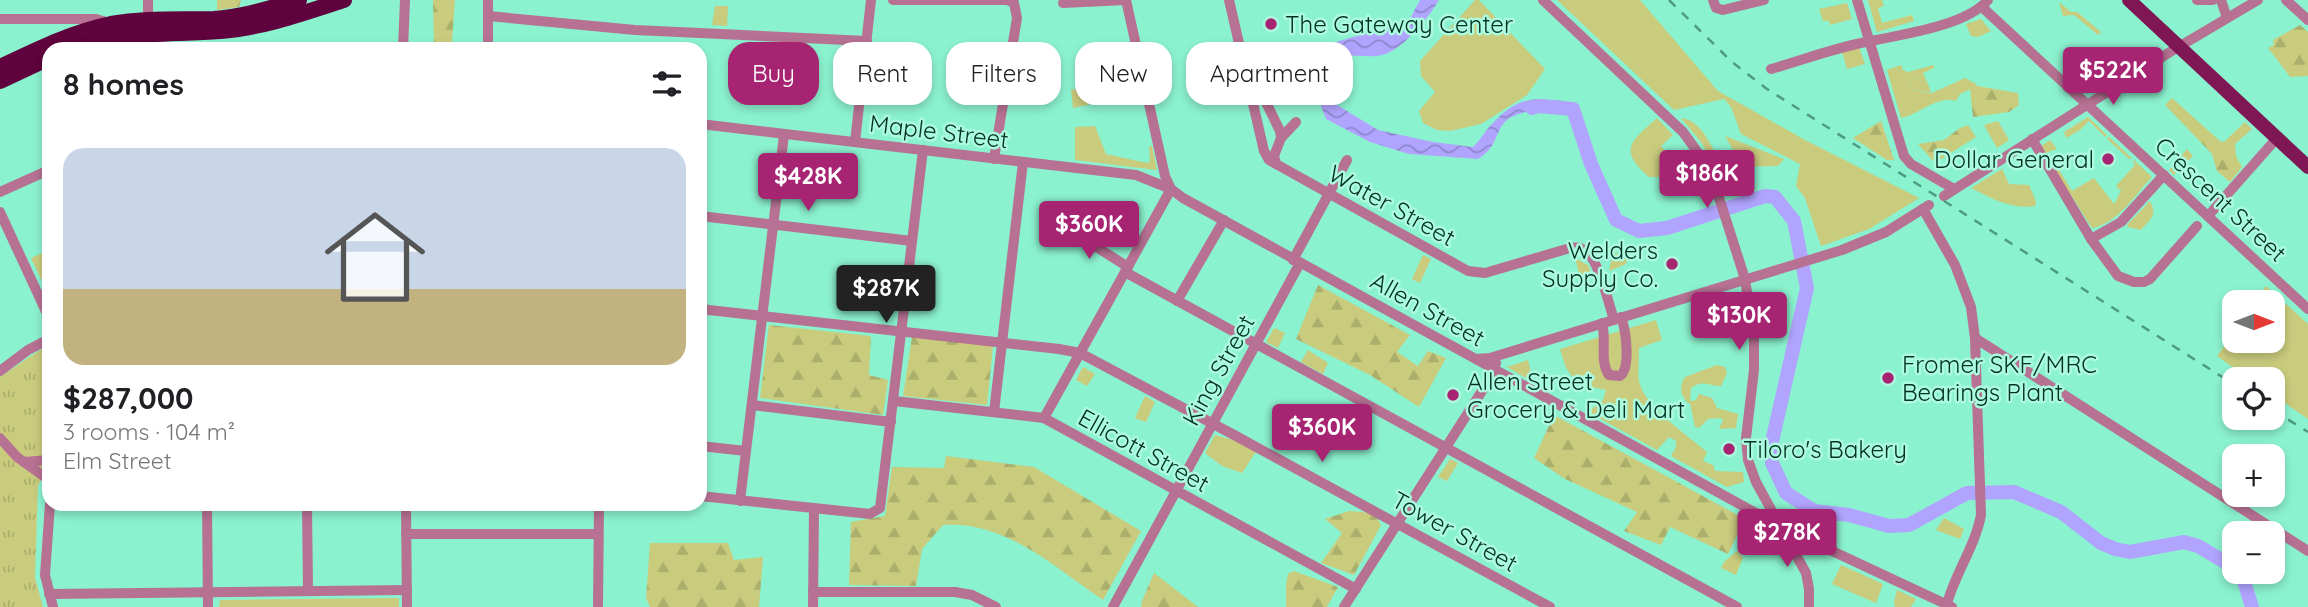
<!DOCTYPE html>
<meta charset="utf-8">
<style>
:root{--surface:#fff;--page:#f2f2f2;--text:#202124;--muted:#757577;--accent:#a72472}
body{margin:0;font-family:Quicksand,sans-serif;background:var(--page);color:var(--text);height:100vh;display:flex;flex-direction:column;font-size:26px;white-space:nowrap}
*{box-sizing:border-box;margin:0}
p{font-size:23px;color:var(--muted)}
.icon{flex:none;width:38px;height:38px;fill:none;stroke:currentColor;stroke-width:2;stroke-linecap:round;stroke-linejoin:round}
.map{position:relative;flex:1;overflow:hidden}
.panel{position:absolute;left:42px;top:42px;width:665px;height:469px;display:flex;flex-direction:column;background:var(--surface);border-radius:21px;box-shadow:0 4px 10px #0003}
.panel>*{flex:none}
.hud{position:absolute;left:728px;top:42px;width:665px;height:63px;display:flex;gap:14px}
.needle{width:46px;rotate:90deg}
.tools{position:absolute;left:2222px;top:290px;display:grid;gap:14px}
.tools a{display:grid;place-items:center;width:63px;height:63px;border-radius:14px;background:var(--surface);box-shadow:0 4px 10px #0003;font-size:35px}
.price{position:absolute;translate:-50% -60px;padding:0 16px;border-radius:7px;background:var(--accent);color:#fff;font-size:23px;line-height:46px;filter:drop-shadow(0 2px 4px #0008)}
.price::after{content:'';position:absolute;left:50%;top:42px;width:21px;height:16px;margin-left:-10px;background:inherit;clip-path:polygon(0 0,100% 0,50% 100%)}
.price.active{background:#222;color:#fff}
ul{padding:0;list-style:none}
li{display:grid;align-content:center;gap:14px;height:371px;padding:0 21px}
li span{display:grid;place-items:center;height:217px;border-radius:21px;color:#555}
li>.icon{margin-inline-start:auto}
span .icon{width:126px;height:126px;fill:#fffc;stroke-width:1}
li b{font-size:30px}
h2{display:flex;justify-content:space-between;align-items:center;height:84px;padding:0 21px;font-size:30px}
.pill{padding:0 24px;border-radius:21px;background:var(--surface);box-shadow:0 4px 10px #0003;font-size:24px;line-height:63px}
.pill.active{background:var(--accent);color:#fff}
.map>svg:first-child{display:block}
.green{fill:#c9cb7d}
.forest{fill:url(#forest-firs)}
.park{fill:url(#park-tufts)}
.water{fill:url(#water-waves)}
.lines{fill:none;stroke-linecap:round;stroke-linejoin:round}
.river{stroke:#b1a4fe;stroke-width:14}
.minor{stroke:#b77193;stroke-width:10}
.major{stroke:#7f1755;stroke-width:14}
.highway{stroke:#5f023d;stroke-width:16}
.rail{stroke:#4d9b82;stroke-width:2.5;stroke-dasharray:9 9;stroke-linecap:butt}
.poi-dot{fill:#a72472;stroke:#acfbde;stroke-width:2.5}
.labels{text-anchor:middle;dominant-baseline:central;stroke-width:5;stroke-linejoin:round;paint-order:stroke}
.poi-label{font-size:24px;fill:#023225;stroke:#acfbde;text-anchor:start}
.street-label{font-size:24px;fill:#023225;stroke:#acfbde}
</style>
<div class="map">
<svg width="2308" height="607" viewBox="0 0 2308 607">
<defs>
<pattern id="forest-firs" width="22" height="20" patternUnits="userSpaceOnUse" patternTransform="scale(1.75)"><rect width="22" height="20" fill="#c9cb7d"/><path d="M5 1l3.5 6h-7zM16 11l3.5 6h-7z" fill="#abaf6c"/></pattern>
<pattern id="park-tufts" width="24" height="20" patternUnits="userSpaceOnUse" patternTransform="scale(1.75)"><rect width="24" height="20" fill="#c9cb7d"/><path d="M3 7l-1-3M5 7V3M7 7l1-3M15 17l-1-3M17 17v-4M19 17l1-3" fill="none" stroke="#abaf6c"/></pattern>
<pattern id="water-waves" width="16" height="10" patternUnits="userSpaceOnUse" patternTransform="scale(1.75)"><rect width="16" height="10" fill="#b1a4fe"/><path d="M0 5q4-4 8 0t8 0" fill="none" stroke="#8e86cd"/></pattern>
</defs>
<rect width="100%" height="100%" fill="#8bf2cf"/>
<g class="green">
<path d="M1475,0H1479L1545,69L1527,95L1481,124L1450,131L1437,130L1423,123L1419,111L1435,92L1421,76L1420,61Z"/>
<path d="M1557,0H1640L1718,91L1805,140L1919,198L1869,229L1821,246L1805,198L1796,186L1800,164L1741,134L1731,107L1724,99L1674,110Z"/>
<path d="M1868,0H1882L1884,6L1878,8L1882,23L1912,15L1914,21L1877,32Z"/>
<path d="M2059,2L2071,12H2077L2101,32L2098,35L2074,15L2063,16Z"/>
<path d="M1847,3L1852,19L1830,25L1829,21H1823L1819,9Z"/>
<path d="M715,6H728L727,26L712,25Z"/>
<path d="M1981,19L1991,31L1978,37L1971,36L1966,24Z"/>
<path d="M1859,47L1865,64L1847,69L1842,52Z"/>
<path d="M1901,65L1903,70L1908,72L1934,65V68L1923,73L1928,84L1915,78L1909,79L1911,90L1932,93L1965,78L1976,84L1977,86L1960,94L1956,101C1938,95 1920,114 1901,118L1887,70Z"/>
<path d="M1133,76L1136,88L1110,93V100L1073,108L1071,90Z"/>
<path d="M2088,117L2107,135L2105,137L2089,121L2080,130L2066,138L2064,132Z"/>
<path d="M1657,118L1673,135L1661,146L1673,160L1684,149L1696,170L1691,172L1692,177H1649C1617,149 1632,141 1657,118Z"/>
<path d="M1681,118C1702,120 1711,147 1721,163L1722,168L1719,173L1701,142Z"/>
<path d="M1998,121L2009,140L1997,148L1984,125Z"/>
<path d="M1095,126L1106,154L1147,163L1150,161L1149,146H1152L1157,170L1075,160V127Z"/>
<path d="M1725,136L1784,159L1778,166L1731,167L1738,158Z"/>
<path d="M2109,137L2151,176V178C2135,195 2117,224 2092,228L2040,147L2050,140L2057,149L2048,152L2072,191L2094,178L2114,204L2121,191L2116,186L2135,165L2132,158L2129,159L2107,139Z"/>
<path d="M2187,149L2193,156L2174,175L2169,170Z"/>
<path d="M2002,169L2009,184L2029,185L2036,201L2035,206C2011,210 1991,198 1971,188Z"/>
<path d="M2150,201C2158,216 2150,219 2141,230L2128,227L2127,225Z"/>
<path d="M49,250V278L42,281L31,258Z"/>
<path d="M1613,253L1625,254L1627,258L1626,264L1609,271Z"/>
<path d="M1423,255L1431,259L1420,283L1412,279Z"/>
<path d="M1575,258L1588,265L1592,277L1581,281Z"/>
<path d="M2266,286L2308,324V419L2273,395V380H2251L2217,356L2235,331V341H2273V303H2254Z"/>
<path d="M1656,320L1662,340L1639,348C1639,357 1638,373 1639,381C1643,405 1688,436 1707,452L1703,461L1713,465L1715,471L1743,472L1744,482L1727,487L1671,456L1676,447V441L1669,437L1657,450L1588,412L1603,400L1606,390L1578,384L1566,368L1560,349Z"/>
<path d="M1274,328L1285,333L1278,348L1266,342Z"/>
<path d="M1308,350L1328,363L1323,374L1301,362Z"/>
<path d="M1528,360L1533,382L1507,367Z"/>
<path d="M1717,365L1725,367L1727,373L1721,386C1709,386 1702,379 1691,388L1690,401L1696,400L1699,394L1712,398L1717,408L1738,414L1736,428L1719,429L1723,420L1721,418L1708,419L1699,428L1695,427L1690,403H1688C1680,395 1679,386 1685,377Z"/>
<path d="M1083,367L1095,374L1087,386L1076,380Z"/>
<path d="M1145,396L1155,402L1146,422L1135,418Z"/>
<path d="M1215,435L1244,443L1257,450L1242,473L1222,466L1205,453Z"/>
<path d="M1450,459L1458,463L1447,481L1438,477Z"/>
<path d="M1944,518L1964,529L1960,539L1936,530Z"/>
<path d="M1737,551L1743,558L1736,575L1721,568L1724,562Z"/>
<path d="M1841,565L1883,584L1876,603L1832,584Z"/>
<path d="M1897,590L1916,599L1911,607H1895L1894,602Z"/>
<path d="M399,598V607H219L220,600Z"/>
</g>
<g class="forest">
<path d="M217,0H241L239,7L217,10Z"/>
<path d="M433,0H455L452,42L453,48L460,49H434Z"/>
<path d="M2300,25L2308,32V76L2290,77L2268,48L2274,45L2273,40Z"/>
<path d="M1915,78L1928,84L1931,92L1911,90L1909,79Z"/>
<path d="M1977,86L2018,93L2019,105L2009,112L1973,117L1970,89Z"/>
<path d="M2172,98L2220,141L2224,142L2245,122L2252,129L2235,144L2236,156L2242,167L2230,182L2217,171L2212,154L2165,105Z"/>
<path d="M1881,121L1894,160H1887L1853,138Z"/>
<path d="M1968,125L1976,137L1935,163L1918,144L1944,140L1960,128Z"/>
<path d="M1318,285L1410,335L1397,352L1418,366L1428,351L1446,358L1419,407L1370,375L1296,339Z"/>
<path d="M769,325L871,336L869,375L888,380L883,415L760,398Z"/>
<path d="M912,337L993,346L987,405L903,396Z"/>
<path d="M1554,415L1745,519L1728,554L1670,527L1661,545L1624,531L1637,512L1565,479L1534,458Z"/>
<path d="M946,456L1034,467L1141,531L1103,600C1054,567 1005,520 943,525L922,549L916,586L849,585L851,522L885,516L892,467L944,468Z"/>
<path d="M1349,511C1363,512 1375,511 1381,525L1354,575L1321,563L1342,533L1325,519Z"/>
<path d="M650,543H728L734,560L763,557L759,607H650L646,598Z"/>
<path d="M1294,571L1338,587L1327,607H1286V585L1288,574Z"/>
<path d="M1154,573L1198,607H1141L1142,601Z"/>
</g>
<path class="park" d="M49,344V462L38,486L35,578L43,607H0V377Z"/>
<path class="water" d="M1420,0H1439C1429,17 1403,50 1382,55C1370,58 1355,55 1342,55L1335,67L1334,103L1378,130L1433,142L1473,147C1482,138 1486,129 1494,122C1517,98 1532,97 1563,101C1552,105 1516,113 1508,119C1494,130 1499,147 1478,159L1409,154L1370,142L1326,119L1321,106L1319,58L1325,49L1339,41L1404,23L1411,17Z"/>
<g class="lines">
<g class="river">
<path d="M1532,108L1538,106L1573,109L1591,164L1616,220L1639,231L1667,228L1765,196L1775,197L1794,221L1807,288L1771,446L1772,463L1786,493L1814,511L1849,515L1889,526L1909,525L1967,493L2014,492L2061,512L2101,543L2115,549L2130,552L2184,542L2198,546L2235,568"/>
<path d="M2241,572L2252,607"/>
</g>
<g class="minor">
<path d="M148,0V49"/>
<path d="M893,0H1007L1014,3L1017,18L994,159"/>
<path d="M1126,0L1165,176L1171,189L1183,198L1783,528L1952,607"/>
<path d="M1229,0L1264,151L1269,160L1468,271L1485,273L1570,248C1576,247 1581,247 1586,251C1600,263 1608,302 1614,320"/>
<path d="M1543,0L1683,132L1704,161L1714,182L1745,279L1754,338V370L1746,438L1748,460L1756,482L1806,573L1809,589V607"/>
<path d="M1713,0L1716,8L1723,10L1764,0"/>
<path d="M1857,0L1904,156L1911,164L1954,189"/>
<path d="M2197,0H2213"/>
<path d="M2221,0L2227,18"/>
<path d="M2286,0L2308,20"/>
<path d="M1063,3L1126,0"/>
<path d="M1982,7L2308,309"/>
<path d="M488,16L635,30L867,41"/>
<path d="M0,19H96L109,23"/>
<path d="M403,49L405,0"/>
<path d="M488,49V0"/>
<path d="M1771,69C1803,60 1834,48 1866,42C1900,35 1966,26 1988,0"/>
<path d="M1249,89L1261,92L1280,131L1281,138L1274,156L1276,164"/>
<path d="M700,124L1136,175L1171,189L1044,418"/>
<path d="M1281,138L1296,122"/>
<path d="M2032,139L2091,239L2118,276L2134,282H2144L2150,279L2197,226"/>
<path d="M855,142L871,0"/>
<path d="M0,192L49,170"/>
<path d="M1944,196L2170,52L2258,0"/>
<path d="M1923,209L1955,265L1971,307L1975,338L1981,515C1975,547 1954,575 1946,607"/>
<path d="M0,212L49,318"/>
<path d="M700,216L912,241"/>
<path d="M2208,216L2277,138"/>
<path d="M1068,229L1128,267"/>
<path d="M2091,239L2121,222L2164,175"/>
<path d="M1293,260L1347,160"/>
<path d="M1125,272L1737,607"/>
<path d="M1177,301L1224,220"/>
<path d="M700,309L1059,349L1080,353L1236,436L1550,607"/>
<path d="M1602,323C1607,340 1599,361 1609,375L1620,376C1631,368 1626,330 1621,317"/>
<path d="M1975,338L2308,551"/>
<path d="M1476,359L1490,358L1842,250L1886,232L1929,205"/>
<path d="M0,371L28,350L49,339"/>
<path d="M894,401L1044,418L1356,589"/>
<path d="M752,405L891,422"/>
<path d="M994,412L1023,162"/>
<path d="M0,438L17,457L49,480"/>
<path d="M700,446L746,451"/>
<path d="M24,462L49,460"/>
<path d="M700,496L870,514L880,508L923,150"/>
<path d="M740,501L784,135"/>
<path d="M50,504L45,575L53,607"/>
<path d="M207,504L208,607"/>
<path d="M307,504L308,591"/>
<path d="M406,504L407,607"/>
<path d="M406,534H598"/>
<path d="M813,592H955L972,595L996,607"/>
<path d="M49,594L407,590"/>
<path d="M598,607L599,504"/>
<path d="M813,607L814,508"/>
<path d="M1113,607L1300,263"/>
<path d="M1344,607L1489,380L1496,363"/>
</g>
<path class="major" d="M2129,0L2308,167"/>
<g class="highway">
<path d="M72,49C120,31 169,35 220,31C262,28 304,13 344,0"/>
<path d="M0,67C36,50 72,32 111,24C145,18 180,20 214,19C243,17 271,8 299,0"/>
<path d="M0,81L49,58"/>
</g>
<g class="rail">
<path d="M1669,0L1732,62L1767,89L2235,385"/>
<path d="M2273,410L2308,432"/>
</g>
</g>
<g class="poi-dot">
<circle cx="1271" cy="24" r="7"/>
<circle cx="2108" cy="159" r="7"/>
<circle cx="1672" cy="264" r="7"/>
<circle cx="1888" cy="378" r="7"/>
<circle cx="1453" cy="395" r="7"/>
<circle cx="1729" cy="449" r="7"/>
</g>
<g class="labels">
<g class="poi-label">
<text x="1285" y="24">The Gateway Center</text>
<text x="2094" y="159" text-anchor="end">Dollar General</text>
<text x="1658" y="250" text-anchor="end">Welders<tspan x="1658" dy="28">Supply Co.</tspan></text>
<text x="1902" y="364">Fromer SKF/MRC<tspan x="1902" dy="28">Bearings Plant</tspan></text>
<text x="1467" y="381">Allen Street<tspan x="1467" dy="28">Grocery &amp; Deli Mart</tspan></text>
<text x="1743" y="449">Tiloro's Bakery</text>
</g>
<g class="street-label">
<text transform="translate(939 131) rotate(7)">Maple Street</text>
<text transform="translate(2221 199) rotate(43)">Crescent Street</text>
<text transform="translate(1392 205) rotate(29)">Water Street</text>
<text transform="translate(1428 309) rotate(29)">Allen Street</text>
<text transform="translate(1218 370) rotate(-61)">King Street</text>
<text transform="translate(1144 450) rotate(29)">Ellicott Street</text>
<text transform="translate(1455 531) rotate(29)">Tower Street</text>
</g>
</g>
</svg>
<div class="tools">
<a><svg class="needle" viewBox="-14 -14 28 28"><path d="M0-13l5 13h-10z" fill="#e53935"/><path d="M0 13l5-13h-10z" fill="#757577"/></svg></a>
<a><svg class="icon" aria-label="locate" viewBox="0 0 24 24"><circle cx="12" cy="12" r="6"/><path d="M12 2v4M12 18v4M2 12h4M18 12h4"/></svg></a>
<a>+</a>
<a>−</a>
</div>
<b class="price" style="left:2113px;top:107px">$522K</b>
<b class="price" style="left:1707px;top:210px">$186K</b>
<b class="price" style="left:808px;top:213px">$428K</b>
<b class="price" style="left:1089px;top:261px">$360K</b>
<b class="price active" style="left:886px;top:325px">$287K</b>
<b class="price" style="left:1739px;top:352px">$130K</b>
<b class="price" style="left:1322px;top:464px">$360K</b>
<b class="price" style="left:1787px;top:569px">$278K</b>
<div class="hud">
<a class="pill active">Buy</a>
<a class="pill">Rent</a>
<a class="pill">Filters</a>
<a class="pill">New</a>
<a class="pill">Apartment</a>
</div>
<section class="panel">
<h2>8 homes<svg class="icon" aria-label="filters" viewBox="0 0 24 24"><path d="M4 7h16M4 17h16"/><circle cx="9" cy="7" r="2"/><circle cx="15" cy="17" r="2"/></svg></h2>
<ul>
<li><span style="background:linear-gradient(#c9d6e8 65%,#c2b280 0)"><svg class="icon" aria-label="home" viewBox="0 0 24 24"><path d="M3 11l9-7 9 7M6 9v11h12V9"/></svg></span><div><b>$287,000</b><p>3 rooms · 104 m²</p><p>Elm Street</p></div></li>
</ul>
</section>
</div>
